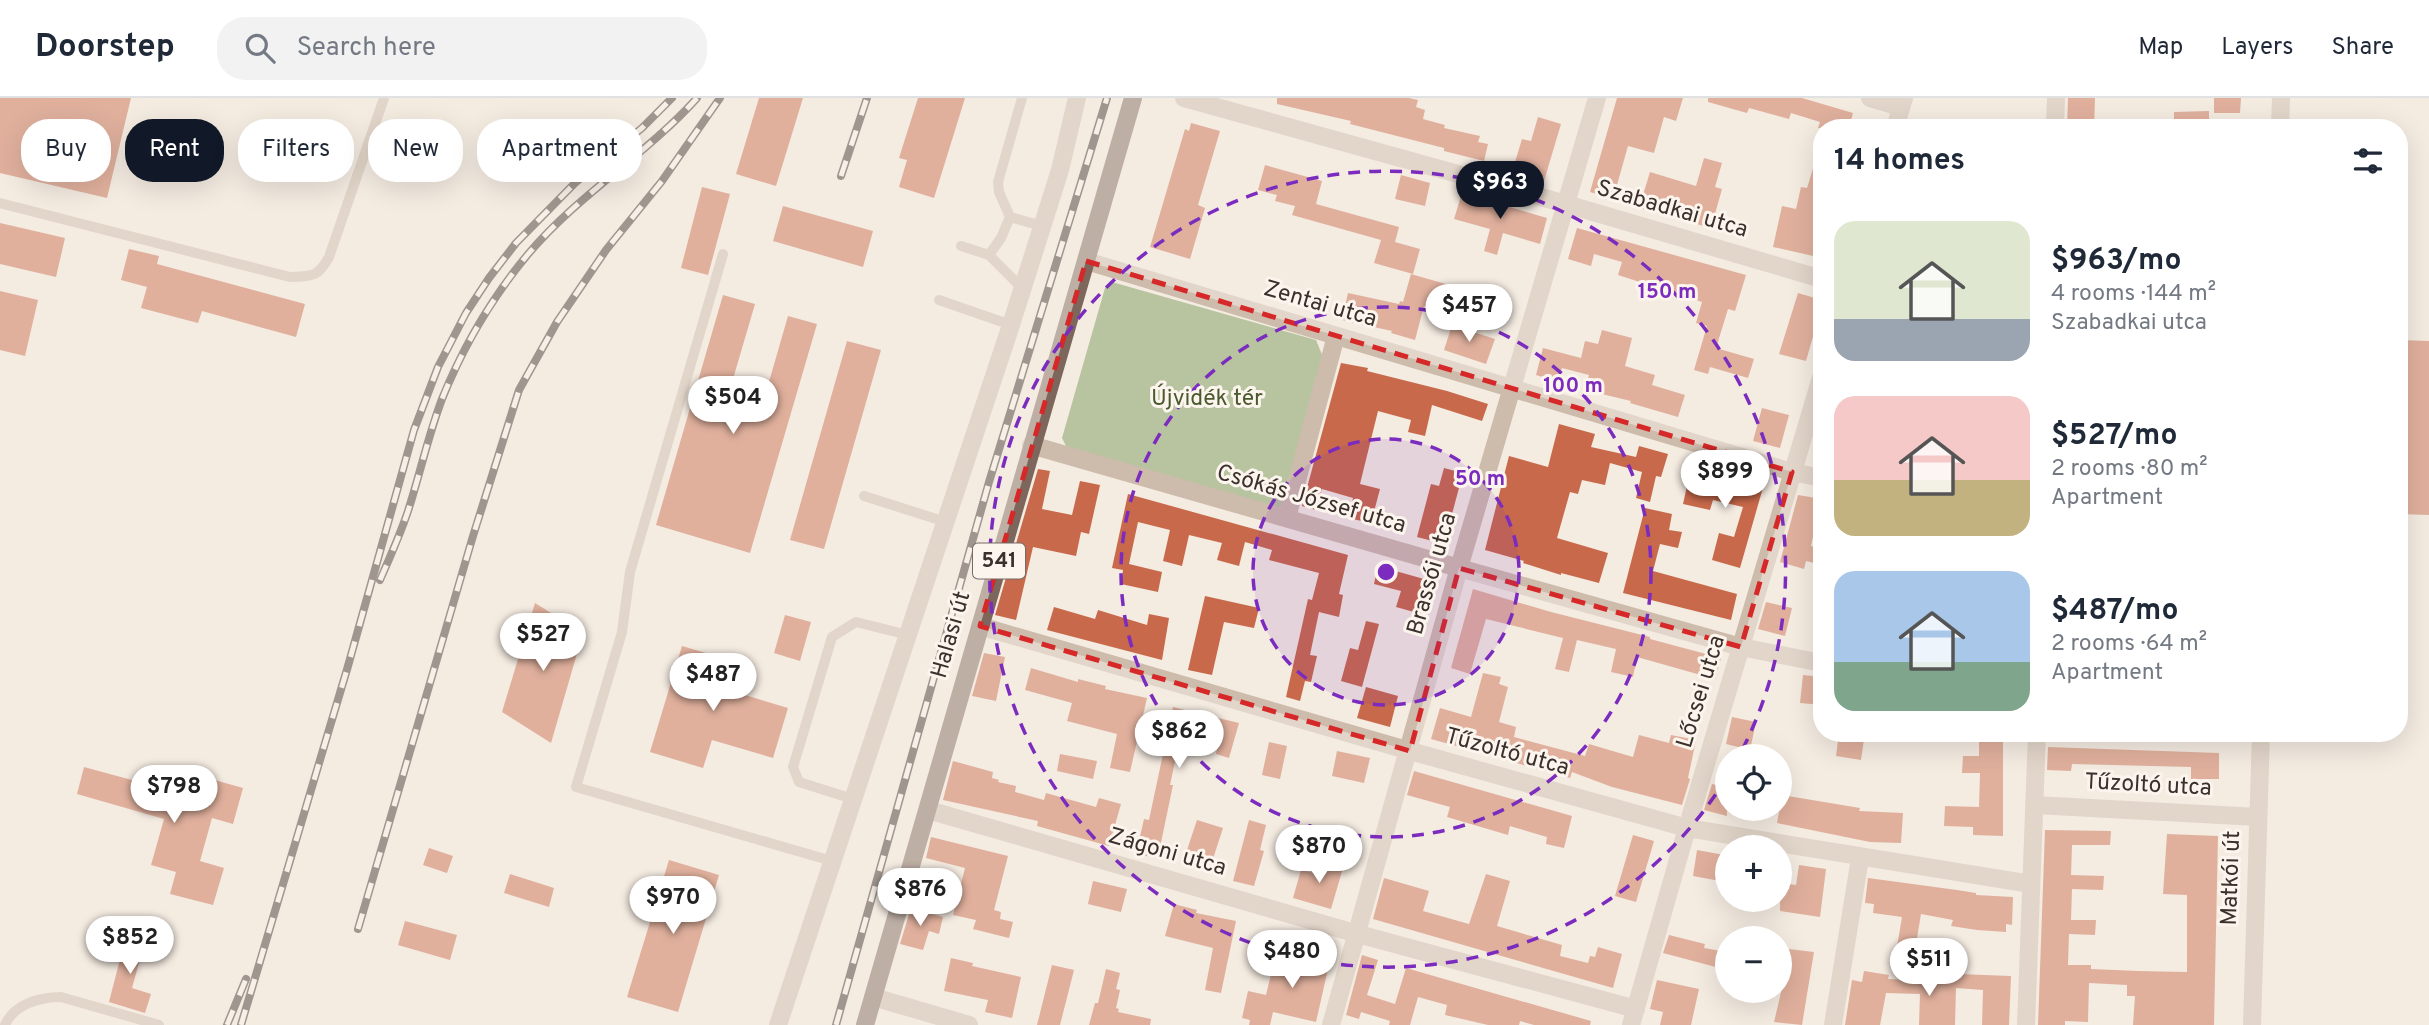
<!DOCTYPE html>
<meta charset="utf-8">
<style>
:root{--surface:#fff;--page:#f2f2f3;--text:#1f2937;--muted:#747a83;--line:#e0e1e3;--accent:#111827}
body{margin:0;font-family:Overpass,sans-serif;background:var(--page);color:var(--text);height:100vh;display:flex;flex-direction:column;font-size:26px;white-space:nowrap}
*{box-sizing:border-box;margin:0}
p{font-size:23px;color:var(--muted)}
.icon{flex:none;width:38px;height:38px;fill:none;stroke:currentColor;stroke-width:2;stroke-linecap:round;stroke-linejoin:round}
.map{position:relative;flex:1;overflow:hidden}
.side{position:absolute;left:1813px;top:21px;width:595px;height:623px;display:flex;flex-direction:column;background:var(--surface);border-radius:28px;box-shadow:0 7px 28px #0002}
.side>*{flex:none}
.hud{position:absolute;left:21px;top:21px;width:665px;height:63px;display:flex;gap:14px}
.fabs{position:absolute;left:1715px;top:646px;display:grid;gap:14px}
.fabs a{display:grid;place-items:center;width:77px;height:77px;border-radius:50%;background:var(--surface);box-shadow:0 7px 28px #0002;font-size:35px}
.price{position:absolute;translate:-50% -60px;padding:0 16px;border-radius:24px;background:#fff;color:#222;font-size:23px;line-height:46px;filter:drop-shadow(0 2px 4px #0008)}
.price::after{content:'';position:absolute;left:50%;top:42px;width:21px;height:16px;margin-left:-10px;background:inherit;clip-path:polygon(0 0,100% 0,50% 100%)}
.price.active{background:var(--accent);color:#fff}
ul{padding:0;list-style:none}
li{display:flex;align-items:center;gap:21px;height:175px;padding:0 21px}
li span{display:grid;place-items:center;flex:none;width:196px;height:140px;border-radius:21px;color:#555}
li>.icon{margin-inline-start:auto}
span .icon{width:84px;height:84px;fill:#fffc;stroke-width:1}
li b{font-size:30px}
h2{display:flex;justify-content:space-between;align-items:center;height:84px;padding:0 21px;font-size:30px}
.pill{padding:0 24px;border-radius:28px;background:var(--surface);box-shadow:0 7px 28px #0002;font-size:24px;line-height:63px}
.pill.active{background:var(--accent);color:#fff}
header{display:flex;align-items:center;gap:42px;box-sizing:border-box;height:98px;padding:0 35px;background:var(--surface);border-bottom:2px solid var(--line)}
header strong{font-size:33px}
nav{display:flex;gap:38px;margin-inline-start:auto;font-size:24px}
.search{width:490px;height:63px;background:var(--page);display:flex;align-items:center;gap:18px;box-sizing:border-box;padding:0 24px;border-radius:28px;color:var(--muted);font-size:26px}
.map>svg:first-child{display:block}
.green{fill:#b8c4a0}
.building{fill:#c8694b}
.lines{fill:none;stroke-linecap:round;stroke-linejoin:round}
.service{stroke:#cdbbac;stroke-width:10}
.minor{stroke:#cdbbac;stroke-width:18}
.tertiary{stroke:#cdbbac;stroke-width:18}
.primary{stroke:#7d675c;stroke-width:18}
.rail-casing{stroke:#3b302b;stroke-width:8}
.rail{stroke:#fbf5ee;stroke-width:5;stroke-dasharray:16;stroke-linecap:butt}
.marked{fill:none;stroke:#d62828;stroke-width:5;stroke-dasharray:14 9;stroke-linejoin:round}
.ring{fill:none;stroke:#7b2cbf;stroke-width:3.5;stroke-dasharray:12 9}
.labels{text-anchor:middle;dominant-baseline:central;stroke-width:6;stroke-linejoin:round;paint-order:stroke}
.shield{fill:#fbf5ee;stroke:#756b66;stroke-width:2}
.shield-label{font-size:21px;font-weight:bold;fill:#3b302b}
.street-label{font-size:23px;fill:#3b302b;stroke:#fbf5ee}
.park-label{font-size:23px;fill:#4a5a2e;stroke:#fbf5ee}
.centre{fill:#7b2cbf;stroke:#fbf5ee;stroke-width:3.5}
.ring-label{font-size:21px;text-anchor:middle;font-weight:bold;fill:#7b2cbf;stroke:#fbf5ee;stroke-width:6;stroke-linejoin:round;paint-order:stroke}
</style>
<header>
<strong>Doorstep</strong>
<div class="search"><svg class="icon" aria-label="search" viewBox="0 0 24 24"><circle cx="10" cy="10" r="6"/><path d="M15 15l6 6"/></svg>Search here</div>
<nav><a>Map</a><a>Layers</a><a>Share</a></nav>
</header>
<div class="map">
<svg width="2429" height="927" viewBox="0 0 2429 927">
<rect width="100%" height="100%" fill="#f4ebe1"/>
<path class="green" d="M1112,184L1316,242L1323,259L1285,405L1277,412L1067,350L1062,340L1105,190Z"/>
<g class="building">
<path d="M0,0H131L107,100L0,75Z"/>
<path d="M759,0H803L776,88L736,76Z"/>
<path d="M918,0H965L934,100L899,89L907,62L899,60Z"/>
<path d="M1277,0H1409L1418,2L1416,9L1425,12L1423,21L1445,27L1444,30L1480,38L1478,44L1488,46L1484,63L1444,53V50L1350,26L1351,23L1277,6Z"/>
<path d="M1617,0H1683L1676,23L1664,19L1654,55L1628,48L1613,101L1590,94Z"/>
<path d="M1708,0H1802L1853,15L1849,30H1818L1820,24L1791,15L1789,21L1749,10L1747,15L1708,4Z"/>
<path d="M2068,0H2095L2094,30H2067Z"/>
<path d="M2214,0H2241L2240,15H2214Z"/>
<path d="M2209,13V30H2174V14Z"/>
<path d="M1538,19L1561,26L1544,83L1512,74L1522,41L1531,43Z"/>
<path d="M1191,25L1220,33L1198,107L1205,110L1190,161L1150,149L1185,31L1189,33Z"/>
<path d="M1818,54H1822V160L1773,149L1782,108L1796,111L1801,89L1807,90Z"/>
<path d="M1704,60L1722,65L1715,89L1722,91L1711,130L1639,110L1650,74L1696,88Z"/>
<path d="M1265,67L1322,83L1316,106L1399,129L1395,144L1420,151L1413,176L1374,165L1381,142L1292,117L1295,108L1275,103L1277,97L1258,92Z"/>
<path d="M1401,77L1430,85L1425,108L1395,101Z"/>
<path d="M702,89L730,96L708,177L681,170Z"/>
<path d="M1462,95L1547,120L1540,146L1503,135L1497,157L1484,153L1490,131L1454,121Z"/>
<path d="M783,108L873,133L863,169L773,143Z"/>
<path d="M0,125L65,140L56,179L0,166Z"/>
<path d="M1577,130L1746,177L1735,213L1728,211L1716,250L1754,261L1748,280L1710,269L1708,276L1694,272L1707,228L1696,225L1702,204L1618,177L1622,164L1594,156L1591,168L1568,161Z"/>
<path d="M129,151L159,158L157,166L305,206L296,239L202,213L198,225L141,210L147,189L121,182Z"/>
<path d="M1411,176L1470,193L1461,220L1424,208L1415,242L1391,235L1392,233L1342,222L1348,195L1399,206L1400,203L1403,204Z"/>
<path d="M0,193L38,202L25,258L0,252Z"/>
<path d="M1798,195L1822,202V217L1816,236L1814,235L1806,263L1779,256Z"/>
<path d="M723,197L755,206L728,298L762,308L788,218L817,226L750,455L656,427Z"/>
<path d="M1452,227L1495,241L1486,266L1444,252Z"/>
<path d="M1602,232L1632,240L1625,268L1655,277L1652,287L1685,297L1678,319L1630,305L1631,303L1585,292L1589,277L1562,270L1558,284L1536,277L1543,250L1581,260L1585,243L1598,246Z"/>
<path d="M2399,242L2429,243V417L2399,416Z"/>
<path d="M847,243L881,252L824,451L790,442Z"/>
<path d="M1341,265L1368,270L1367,273L1447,293L1488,306L1482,323L1432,307L1425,338L1408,334L1411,322L1378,313L1360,386L1380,391L1371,425L1348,420L1353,400L1322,391L1316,412L1302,408Z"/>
<path d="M1762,310L1789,317L1780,350L1753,343Z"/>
<path d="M1559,326L1595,336L1591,349L1636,359L1639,348L1668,356L1661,379L1656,378L1650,404L1636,400L1642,374L1610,365L1605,387L1582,382L1578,396L1570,394L1557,440L1608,455L1599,485L1561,475V477L1523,465L1524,463L1485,452L1509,358L1548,369Z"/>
<path d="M1692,366L1720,372L1716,387L1742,394L1746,381L1764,386L1740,470L1712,462L1719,435L1734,439L1743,409L1713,402L1710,412L1683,406Z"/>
<path d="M1444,370L1463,375L1444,446L1417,439L1431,386L1439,388Z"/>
<path d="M1038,371L1050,373L1042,411L1072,417L1080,383L1100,387L1089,436L1081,434L1076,458L1033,449L1016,522L995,517Z"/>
<path d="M1128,396L1348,457L1339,496L1343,497L1339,519L1319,514L1310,557L1317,558L1311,584L1305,583L1300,603L1286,599L1308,501L1312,502L1319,475L1269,462L1272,452L1245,444L1239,468L1217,462L1222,445L1189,437L1182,468L1163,463L1170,432L1138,424L1129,466L1162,474L1158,494L1121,486L1123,472L1112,470Z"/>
<path d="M1798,397L1822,401V421L1817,420L1811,448L1822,451V467L1806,463L1804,471L1780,464Z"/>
<path d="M1645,410L1672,416L1669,432L1682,434L1678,450L1660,446L1653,473L1737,496L1731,522L1623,495Z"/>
<path d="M1378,468L1431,483L1421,516L1396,509L1401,493L1374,486Z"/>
<path d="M1473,491L1551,514L1650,539V541L1721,560L1715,581L1637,559L1633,579L1611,574L1616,551L1577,542L1569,574L1555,571L1563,540L1486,521L1470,576L1451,570Z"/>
<path d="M1205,498L1259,510L1254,530L1224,524L1212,577L1188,572Z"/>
<path d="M1766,504L1792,510L1785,538L1758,531Z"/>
<path d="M535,505L583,535L551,645L502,614Z"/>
<path d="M1054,509L1095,521L1098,512L1147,527L1149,516L1169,520L1162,562L1047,532Z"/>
<path d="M785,517L811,524L800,563L774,555Z"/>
<path d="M1366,523L1379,526L1362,589L1341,583L1350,550L1358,552Z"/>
<path d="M682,548L733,563L725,591L788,610L773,660L712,642L703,670L650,654Z"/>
<path d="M984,555L1005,559L996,603L972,598Z"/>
<path d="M1031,570L1078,584V581L1106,588L1105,591L1147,600L1130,674L1110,670L1117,636L1067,623L1072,605L1025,592Z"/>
<path d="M1483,575L1501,579L1499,586L1508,589L1499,624L1516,629L1514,639L1585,658L1589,646L1633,659L1639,637L1669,645L1671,637L1696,642L1688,680L1690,681L1682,707L1612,689L1572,674L1570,680L1431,641L1440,610L1471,619Z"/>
<path d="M1803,577L1822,579V607L1800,605Z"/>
<path d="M1366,589L1398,598L1390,629L1357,620Z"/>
<path d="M1173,609L1239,625L1229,660L1216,656L1220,636L1192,631L1190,642L1180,640L1170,687H1173L1158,759H1152L1136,756L1144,721L1149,722Z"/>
<path d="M1732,619L1756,624L1750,652L1726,646Z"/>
<path d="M1839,635H1865L1861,662L1836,658Z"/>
<path d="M1979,635H2003V738L1973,737V729L1944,728L1945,708L1979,709L1980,675H1962L1963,658H1979Z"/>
<path d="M1269,644L1287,648L1280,681L1262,677Z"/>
<path d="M2048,649L2219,655V681H2191V669L2072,666L2071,673L2047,672Z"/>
<path d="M1337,653L1370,660L1364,685L1332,678Z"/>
<path d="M1060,656L1097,663L1093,681L1057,673Z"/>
<path d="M953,663L993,674L992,680L999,682L998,684L1016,688L1015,694L1044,702L1046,695L1096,709L1099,700L1121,706L1109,748L1037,728L1038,723L943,702Z"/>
<path d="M84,669L198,700L204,679L243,690L233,726L212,720L200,763L224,770L213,807L170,796L176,774L151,767L164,721L77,696Z"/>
<path d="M1414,673L1572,718L1564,750L1546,746L1547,739L1510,728L1508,737L1447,719L1450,709L1407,697Z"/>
<path d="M1712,686L1727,689V718L1704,712Z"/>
<path d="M1782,697L1860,710L1859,713L1903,715L1901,745L1870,744L1777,725Z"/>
<path d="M1197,722L1223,730L1209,773L1183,764Z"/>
<path d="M1249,722L1266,727L1260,752L1264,753L1254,788L1233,783Z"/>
<path d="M2045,732L2111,733L2110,747H2072L2071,777L2104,778L2103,792L2072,791L2071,822H2096L2095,837L2069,836L2068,867H2091V871L2138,873L2187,874V797L2163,796L2167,736L2218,738L2214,927H2133L2135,898H2127V887L2089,885L2088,924L2065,923V927H2038Z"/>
<path d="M1633,737L1654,743L1636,804L1615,798Z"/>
<path d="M931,739L1008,758L994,812L1001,814L1000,821L1013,824L1009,840L973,831L976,822L953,817L965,770L926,760Z"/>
<path d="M429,750L453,758L447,775L423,767Z"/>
<path d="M1697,752L1724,757L1720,783L1693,778Z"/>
<path d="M669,762L719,777L678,914L627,899Z"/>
<path d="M1317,762L1343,770L1331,811L1293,800L1301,772L1314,775Z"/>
<path d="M1799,767L1826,771L1820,819L1780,813V785L1796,787Z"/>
<path d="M510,776L554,790L549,809L504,795Z"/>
<path d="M1486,776L1510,783L1497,828L1562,847L1560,858L1588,865L1590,858L1595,859L1598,849L1622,856L1613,890L1373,821L1384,780L1429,793L1423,813L1469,826Z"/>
<path d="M1868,780L1957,792L1976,795V797L2013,799L2012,827L2006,826V834L1977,832L1951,828L1953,822L1921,816L1915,852L1897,849L1902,819L1873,815L1874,806L1865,805Z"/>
<path d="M1093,783L1127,791L1121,814L1088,806Z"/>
<path d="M1174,806L1197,812L1196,815L1236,823L1221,895L1205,892L1213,850L1165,838Z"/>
<path d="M911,810L943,819L939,836L929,833L923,852L900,846Z"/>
<path d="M405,823L457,837L450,862L398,847Z"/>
<path d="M127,834L146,839L132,890L151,896L145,915L109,904Z"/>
<path d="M1669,837L1705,846L1704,850L1727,854V872L1663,855Z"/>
<path d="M1311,844L1333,849L1316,924L1273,914L1270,927H1249L1250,922L1242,920L1248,893L1266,897L1272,872L1277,873L1279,863L1306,869Z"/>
<path d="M1780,850L1814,854L1802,927L1774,924L1783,886V880H1780Z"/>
<path d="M1362,857L1378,862L1367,897L1395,906L1406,870L1591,923L1590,927H1534L1520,923L1519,927H1488L1445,917L1447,907L1418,899L1410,927H1389L1390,923L1361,914L1359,921L1346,917Z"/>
<path d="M951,860L973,865L972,868L1021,879L1012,920L985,914L988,902L944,893Z"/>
<path d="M1052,867L1074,872L1060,927H1037Z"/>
<path d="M1106,871L1120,875L1116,891L1120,892L1116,910L1119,911L1118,914L1151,921L1150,927H1089L1095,905H1098Z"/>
<path d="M1864,873L1889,877L1888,881L1932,883V875L2011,878L2009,927H1982L1983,892L1956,890L1955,927H1919L1920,896L1886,895L1880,927H1845L1852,882L1862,884Z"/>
<path d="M1657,882L1699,891L1691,927H1660L1663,914L1650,911Z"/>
</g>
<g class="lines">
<g class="service">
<path d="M1022,0L998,84L999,94L1010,119L1042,128"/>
<path d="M0,105L290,179C313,178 318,179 329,159L384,0"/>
<path d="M961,148L989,157L1023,191"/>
<path d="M723,156L630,474L622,534L576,689L832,763"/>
<path d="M989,157L1001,140L1010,119"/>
<path d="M939,202L1011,227"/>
<path d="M864,398L946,424"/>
<path d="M853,701L799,684L793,669L832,539L856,524L908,537"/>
<path d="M5,927C14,906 40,899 61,899L159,927"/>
</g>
<g class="minor">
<path d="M1184,0L1566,106L1822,181"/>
<path d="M1870,0L1901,9"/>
<path d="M1895,30L1904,0"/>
<path d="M2055,30L2056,0"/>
<path d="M1086,163L1792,374L1822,380"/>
<path d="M1031,347L1459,470L1741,549L1822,565"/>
<path d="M1287,420L1336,238"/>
<path d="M980,528L1410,653L1687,730L2031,786"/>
<path d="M2035,707L2258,719"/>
<path d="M928,712L1358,836L1636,911"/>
<path d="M873,899L969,927"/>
<path d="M778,927L1011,227L1060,72L1077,0"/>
<path d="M1331,927L1459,470L1597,0"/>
<path d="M1631,927L1687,730L1822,276"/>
<path d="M1833,927L1860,760"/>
<path d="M2026,927L2037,635"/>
</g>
<g class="tertiary">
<path d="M2280,30L2281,0"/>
<path d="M2252,927L2261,635"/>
</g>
<path class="primary" d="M865,927L1133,0"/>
<g class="rail-casing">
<g id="rail">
<path d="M841,78L867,0"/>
<path d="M380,482C390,459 400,437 408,413C420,376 428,338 442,301C463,249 493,198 529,155C579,96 646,57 697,0"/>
<path d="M358,831L473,438L519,292L557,224L606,152L662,83L720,0"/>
<path d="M227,927L246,881"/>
<path d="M241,927L348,568L414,332L438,269L466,215L489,180L516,145L575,85L642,30L672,0"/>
<path d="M836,927L989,384L1107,0"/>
</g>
</g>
<use href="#rail" class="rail"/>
</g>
<path d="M0 0H2429V927H0ZM1086,163L1792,374L1741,549L1459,470L1410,653L980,528Z" fill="#f4ebe1" fill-opacity=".55" fill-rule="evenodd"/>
<path class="marked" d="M1086,163L1792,374L1741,549L1459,470L1410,653L980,528Z"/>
<circle cx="1386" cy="474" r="133" fill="#7b2cbf" fill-opacity=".12"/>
<g class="ring">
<circle cx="1386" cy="474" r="133"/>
<circle cx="1386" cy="474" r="265"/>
<path d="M1727 679A398 398 0 1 1 1739 658"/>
</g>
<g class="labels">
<rect class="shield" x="973" y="445.5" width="52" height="35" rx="5"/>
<g class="shield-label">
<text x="999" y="463">541</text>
</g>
<g class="street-label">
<text transform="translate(1672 112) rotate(16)">Szabadkai utca</text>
<text transform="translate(1320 207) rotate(16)">Zentai utca</text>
<text transform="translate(1311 402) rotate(16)">Csókás József utca</text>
<text transform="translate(1433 476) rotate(-74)">Brassói utca</text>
<text transform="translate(952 537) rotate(-74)">Halasi út</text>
<text transform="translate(1702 594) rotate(-73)">Lőcsei utca</text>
<text transform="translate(1507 655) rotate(15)">Tűzoltó utca</text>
<text transform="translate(2148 688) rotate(3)">Tűzoltó utca</text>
<text transform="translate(1167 755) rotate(16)">Zágoni utca</text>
<text transform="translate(2232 780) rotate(-88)">Matkói út</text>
</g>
<g class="park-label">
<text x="1207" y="301">Újvidék tér</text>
</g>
</g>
<circle cx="1386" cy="474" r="10" class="centre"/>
<g class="ring-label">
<text x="1667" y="200">150 m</text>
<text x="1573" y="294">100 m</text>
<text x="1480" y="387">50 m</text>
</g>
</svg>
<div class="fabs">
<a><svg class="icon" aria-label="locate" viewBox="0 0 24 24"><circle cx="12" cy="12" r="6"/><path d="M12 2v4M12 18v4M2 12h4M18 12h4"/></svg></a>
<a>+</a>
<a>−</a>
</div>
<b class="price active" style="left:1500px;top:123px">$963</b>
<b class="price" style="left:1469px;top:246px">$457</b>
<b class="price" style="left:733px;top:338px">$504</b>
<b class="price" style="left:1725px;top:412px">$899</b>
<b class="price" style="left:543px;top:575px">$527</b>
<b class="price" style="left:713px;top:615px">$487</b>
<b class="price" style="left:1179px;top:672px">$862</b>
<b class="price" style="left:174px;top:727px">$798</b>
<b class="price" style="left:1319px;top:787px">$870</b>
<b class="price" style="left:920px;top:830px">$876</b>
<b class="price" style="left:673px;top:838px">$970</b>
<b class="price" style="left:130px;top:878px">$852</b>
<b class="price" style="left:1292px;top:892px">$480</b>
<b class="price" style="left:1929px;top:900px">$511</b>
<div class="hud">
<a class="pill">Buy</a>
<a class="pill active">Rent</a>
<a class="pill">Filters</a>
<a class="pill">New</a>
<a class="pill">Apartment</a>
</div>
<section class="side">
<h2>14 homes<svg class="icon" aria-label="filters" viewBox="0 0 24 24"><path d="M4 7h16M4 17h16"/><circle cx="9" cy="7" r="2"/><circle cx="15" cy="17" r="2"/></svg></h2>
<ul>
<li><span style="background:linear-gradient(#dfe7d0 70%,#9aa5b1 0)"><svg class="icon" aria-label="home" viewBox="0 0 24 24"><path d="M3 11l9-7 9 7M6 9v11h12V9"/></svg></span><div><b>$963/mo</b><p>4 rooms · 144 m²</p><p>Szabadkai utca</p></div></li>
<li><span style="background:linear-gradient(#f6c9c9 60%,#c2b280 0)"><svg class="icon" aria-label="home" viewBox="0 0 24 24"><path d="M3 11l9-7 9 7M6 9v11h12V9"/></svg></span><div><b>$527/mo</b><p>2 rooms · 80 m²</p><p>Apartment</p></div></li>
<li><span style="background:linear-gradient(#a9c7e8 65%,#7fa58c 0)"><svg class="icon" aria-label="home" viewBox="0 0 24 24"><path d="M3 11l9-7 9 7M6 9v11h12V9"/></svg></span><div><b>$487/mo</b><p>2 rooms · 64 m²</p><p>Apartment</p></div></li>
</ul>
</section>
</div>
